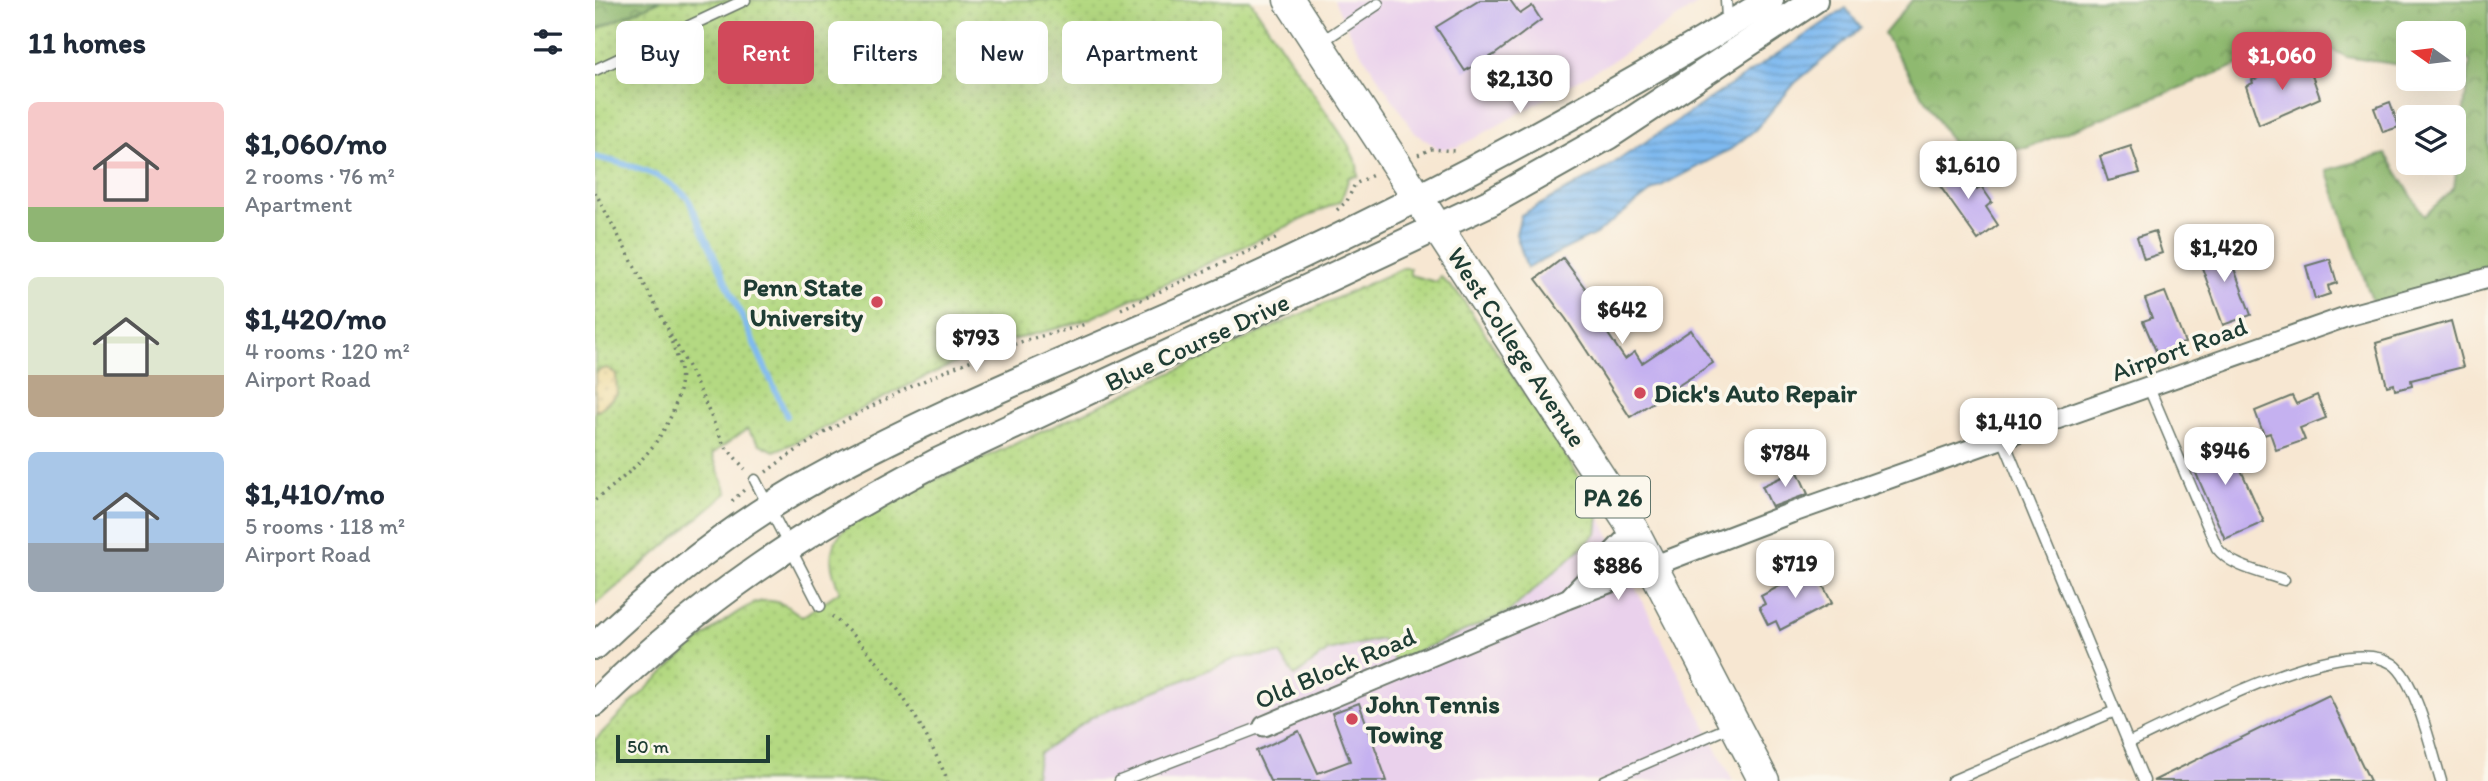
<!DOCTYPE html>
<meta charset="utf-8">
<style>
:root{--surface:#fff;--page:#f2f2f3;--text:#1f2937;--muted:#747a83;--accent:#d1495b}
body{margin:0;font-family:Itim,sans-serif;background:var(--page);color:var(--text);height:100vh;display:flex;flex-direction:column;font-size:26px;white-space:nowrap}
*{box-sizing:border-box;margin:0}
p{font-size:23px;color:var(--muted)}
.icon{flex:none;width:38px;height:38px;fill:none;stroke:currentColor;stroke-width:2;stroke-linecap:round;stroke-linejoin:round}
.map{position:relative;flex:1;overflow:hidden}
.drawer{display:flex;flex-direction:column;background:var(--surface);width:595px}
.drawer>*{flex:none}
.hud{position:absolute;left:21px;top:21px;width:665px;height:63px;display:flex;gap:14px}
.needle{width:46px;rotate:284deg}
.fabs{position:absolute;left:1801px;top:21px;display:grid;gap:14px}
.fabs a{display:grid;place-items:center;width:70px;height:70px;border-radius:10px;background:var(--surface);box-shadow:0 7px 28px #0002;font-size:35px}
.scale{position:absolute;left:21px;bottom:18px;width:154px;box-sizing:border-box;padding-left:7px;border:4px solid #1f3d34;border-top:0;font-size:19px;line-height:24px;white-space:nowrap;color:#1f3d34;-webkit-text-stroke:5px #fbf7ec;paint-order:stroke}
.price{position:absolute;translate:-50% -60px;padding:0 16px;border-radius:14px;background:#fff;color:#222;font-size:23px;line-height:46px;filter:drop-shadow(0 2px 4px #0008)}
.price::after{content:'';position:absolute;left:50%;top:42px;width:21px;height:16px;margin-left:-10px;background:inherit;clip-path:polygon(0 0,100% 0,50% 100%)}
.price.selected{background:var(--accent);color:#fff}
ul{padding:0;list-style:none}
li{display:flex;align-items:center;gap:21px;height:175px;padding:0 28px}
li span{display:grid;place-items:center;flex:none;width:196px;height:140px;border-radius:10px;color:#555}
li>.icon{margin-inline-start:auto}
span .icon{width:84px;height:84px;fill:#fffc;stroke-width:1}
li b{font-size:30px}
h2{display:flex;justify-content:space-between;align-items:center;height:84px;padding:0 28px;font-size:30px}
.chip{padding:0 24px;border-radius:10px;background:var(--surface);box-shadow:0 7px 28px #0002;font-size:24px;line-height:63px}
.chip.selected{background:var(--accent);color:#fff}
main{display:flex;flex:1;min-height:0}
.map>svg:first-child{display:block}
.built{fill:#ead1ec}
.grass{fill:url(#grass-dots);stroke:#6a8b5b;stroke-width:2}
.forest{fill:url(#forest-crowns);stroke:#577b52;stroke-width:2}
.sand{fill:url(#sand-dots);stroke:#868c69;stroke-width:2}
.water{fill:url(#water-rules);stroke:#4e7b92;stroke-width:2}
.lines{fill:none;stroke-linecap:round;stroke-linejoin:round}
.stream{stroke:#7eb9f0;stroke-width:6}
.building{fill:#c5b1f0}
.lane-casing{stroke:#6b786b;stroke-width:13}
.street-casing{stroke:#6b786b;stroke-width:23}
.secondary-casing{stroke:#6b786b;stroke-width:30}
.primary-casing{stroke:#6b786b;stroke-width:33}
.path{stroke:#6b786b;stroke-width:3.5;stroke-dasharray:2 5;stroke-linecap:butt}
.lane{stroke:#fff;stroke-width:10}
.street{stroke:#fff;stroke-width:19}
.secondary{stroke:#fff;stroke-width:26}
.primary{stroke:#fff;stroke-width:30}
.poi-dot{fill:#d1495b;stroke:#fbf7ec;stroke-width:2.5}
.labels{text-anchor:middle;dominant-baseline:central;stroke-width:7;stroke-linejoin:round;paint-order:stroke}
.shield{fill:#fbf7ec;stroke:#61756b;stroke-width:2}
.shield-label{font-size:24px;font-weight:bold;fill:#1f3d34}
.poi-label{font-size:26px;font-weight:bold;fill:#1f3d34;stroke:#fbf7ec;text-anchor:start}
.street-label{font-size:26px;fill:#1f3d34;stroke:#fbf7ec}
</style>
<main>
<section class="drawer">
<h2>11 homes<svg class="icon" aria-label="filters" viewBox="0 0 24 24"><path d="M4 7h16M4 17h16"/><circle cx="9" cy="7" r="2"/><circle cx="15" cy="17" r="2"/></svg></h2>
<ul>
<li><span style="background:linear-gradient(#f6c9c9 75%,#8fb573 0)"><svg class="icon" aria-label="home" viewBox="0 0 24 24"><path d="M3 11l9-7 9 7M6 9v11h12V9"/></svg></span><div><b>$1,060/mo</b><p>2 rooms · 76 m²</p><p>Apartment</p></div></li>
<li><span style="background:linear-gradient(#dfe7d0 70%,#b9a48a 0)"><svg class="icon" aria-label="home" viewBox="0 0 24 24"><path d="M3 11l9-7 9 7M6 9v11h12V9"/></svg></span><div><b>$1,420/mo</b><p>4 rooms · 120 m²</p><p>Airport Road</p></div></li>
<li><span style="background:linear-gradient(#a9c7e8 65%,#9aa5b1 0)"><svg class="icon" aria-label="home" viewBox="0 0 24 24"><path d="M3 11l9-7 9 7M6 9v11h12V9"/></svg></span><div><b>$1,410/mo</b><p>5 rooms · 118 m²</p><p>Airport Road</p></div></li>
</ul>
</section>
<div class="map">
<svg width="1893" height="781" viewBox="0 0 1893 781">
<defs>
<pattern id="grass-dots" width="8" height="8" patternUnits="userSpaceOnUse" patternTransform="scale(1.75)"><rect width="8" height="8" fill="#b4d982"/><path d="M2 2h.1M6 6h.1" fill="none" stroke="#9abb71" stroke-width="1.8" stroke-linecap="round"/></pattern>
<pattern id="forest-crowns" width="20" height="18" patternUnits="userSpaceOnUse" patternTransform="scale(1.75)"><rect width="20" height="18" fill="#8fb970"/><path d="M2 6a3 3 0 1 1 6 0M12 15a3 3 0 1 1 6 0" fill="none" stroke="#74985d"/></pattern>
<pattern id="sand-dots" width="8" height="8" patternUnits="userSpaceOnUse" patternTransform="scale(1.75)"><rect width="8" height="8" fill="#eeda9e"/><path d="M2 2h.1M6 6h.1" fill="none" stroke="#ccbc89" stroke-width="1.8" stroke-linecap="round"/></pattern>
<pattern id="water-rules" width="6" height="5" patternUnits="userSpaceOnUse" patternTransform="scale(1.75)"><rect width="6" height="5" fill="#7eb9f0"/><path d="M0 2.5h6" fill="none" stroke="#6798c3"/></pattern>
</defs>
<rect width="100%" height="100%" fill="#fbf7ec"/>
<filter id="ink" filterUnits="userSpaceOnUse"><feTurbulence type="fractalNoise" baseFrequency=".0143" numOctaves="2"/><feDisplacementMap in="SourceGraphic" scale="14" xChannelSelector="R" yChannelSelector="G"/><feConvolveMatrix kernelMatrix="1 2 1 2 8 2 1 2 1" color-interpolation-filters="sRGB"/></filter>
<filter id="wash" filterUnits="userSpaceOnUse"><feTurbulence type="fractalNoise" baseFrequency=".00686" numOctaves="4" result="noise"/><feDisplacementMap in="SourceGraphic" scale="28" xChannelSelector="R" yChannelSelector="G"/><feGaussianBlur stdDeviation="1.57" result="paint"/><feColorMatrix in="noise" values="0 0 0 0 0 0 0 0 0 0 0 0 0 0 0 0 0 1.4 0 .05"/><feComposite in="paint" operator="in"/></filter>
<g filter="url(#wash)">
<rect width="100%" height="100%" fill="#f7e7d2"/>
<g class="built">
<path d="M739,0H1109L1017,61L882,137L862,147L844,149L820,133L760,43Z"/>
<path d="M1004,515L1138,781H439L444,754L497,717L642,658L685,654L701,676L733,651L786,639L800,661L914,612L1002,534Z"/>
</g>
<g class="grass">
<path d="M66,0H655L752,143L762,164L763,176L754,177L746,201L496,318C464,330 431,334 399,346C328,375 261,413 192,446L179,451L165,444L152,429L117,454L132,493L0,605V30Z"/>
<path d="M808,268H815V275L841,282L845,276L866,297L983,475L1004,515L1002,534L914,612L800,661L786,639L733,651L700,676L685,654L642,658L497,717L444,754L439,781H0V740C30,709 126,612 164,602C180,597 195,607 207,617L245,591C214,528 271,516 318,490Z"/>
</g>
<g class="forest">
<path d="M0,0H66L0,30Z"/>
<path d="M1317,0H1893V281L1780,309L1732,170L1791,154L1829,216L1859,188L1875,61L1859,54L1858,33H1813V66L1752,57L1712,38L1431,148L1361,149L1289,34Z"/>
</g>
<path class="sand" d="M12,368L21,374L22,394L3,411L0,410V375L4,370Z"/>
<path class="water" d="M1251,8L1266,28L1200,83L1161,129L1136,149L1058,190L1001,234L932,268L921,234L926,215L1007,171Z"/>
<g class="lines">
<path class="stream" d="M0,157C36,165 66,172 93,198L192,416"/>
</g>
<g id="blocks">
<g class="building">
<path d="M885,0H915L925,14L937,6L946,20L899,55L870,71L841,27Z"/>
<path d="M1712,61L1725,98L1664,125L1651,86L1658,83L1657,80Z"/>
<path d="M1795,102L1804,127L1788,132L1779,108Z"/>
<path d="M1536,146L1545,173L1513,181L1505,156Z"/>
<path d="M1363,163L1382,190L1386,186L1397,202L1391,207L1403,225L1383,240L1340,179Z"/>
<path d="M1560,231L1567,253L1549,259L1542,237Z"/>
<path d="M1630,244L1656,315L1628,325L1602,254Z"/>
<path d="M968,258L1018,326L1011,331L1030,359L1040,352L1047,363L1096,330L1118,363L1035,417L971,319L941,279Z"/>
<path d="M1735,259L1742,283L1733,286L1735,294L1720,299L1711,266Z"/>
<path d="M1570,292L1590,343L1586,344L1588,349L1564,358L1548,321L1557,318L1550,299Z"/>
<path d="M1856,321L1868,367L1816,380L1817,386L1800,390L1799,384L1792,386L1781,343Z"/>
<path d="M1722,395L1731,418L1705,428L1710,440L1681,450L1675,433L1669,435L1660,411L1697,396L1701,404Z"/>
<path d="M1631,436L1669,522L1630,539L1592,453Z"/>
<path d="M1202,470L1213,494L1177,507L1167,486Z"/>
<path d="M1219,568L1237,603L1185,630L1181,621L1173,625L1164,607L1170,604L1166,596Z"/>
<path d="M1734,695L1775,781H1558Z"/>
<path d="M764,703L792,781H675L661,751L704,731L723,773L755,761L737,713Z"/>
</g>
</g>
</g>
<g filter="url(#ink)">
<use href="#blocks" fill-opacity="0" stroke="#6b786b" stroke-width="2"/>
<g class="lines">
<g class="lane-casing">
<g id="lane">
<path d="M1131,0L1132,20"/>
<path d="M726,42L783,4"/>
<path d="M0,70L150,0"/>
<path d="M1554,388L1622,548C1636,567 1667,572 1689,580"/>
<path d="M1408,439L1549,781"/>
<path d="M160,480L225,606"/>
<path d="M1533,743C1585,719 1749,630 1798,664C1821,680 1837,752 1846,781"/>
<path d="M525,781L669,726"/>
<path d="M1009,781L1137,726"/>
<path d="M1357,781L1520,711"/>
</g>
</g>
<g class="street-casing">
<g id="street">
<path d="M976,596L1039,530"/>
<path d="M669,726L972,599L1196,513L1756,315L1893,278"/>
</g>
</g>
<g class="secondary-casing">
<g id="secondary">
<path d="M0,646C61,588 130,532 203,489C352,404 514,345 669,273C842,192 1012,100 1175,0"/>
<path d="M0,703C107,599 210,530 342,462L896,202L1013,136L1219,0"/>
</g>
</g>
<g class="primary-casing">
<path id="primary" d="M694,0L1033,520L1169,781"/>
</g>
<g class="path">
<path d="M823,155L836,149L859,151"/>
<path d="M0,192L97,374L129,445L150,469"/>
<path d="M742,210L752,201L760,184L780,174"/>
<path d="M526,309L685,237"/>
<path d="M171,472C238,421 341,371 420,344C444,335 469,332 493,323"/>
<path d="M0,500C38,472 78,435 85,385C88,367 79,349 73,333"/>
<path d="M137,501L149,490"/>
<path d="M237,616C291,663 324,716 353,781"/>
</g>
<use href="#lane" class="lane"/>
<use href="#street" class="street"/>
<use href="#secondary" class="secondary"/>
<use href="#primary" class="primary"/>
</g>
</g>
<g class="poi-dot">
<circle cx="282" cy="302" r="7"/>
<circle cx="1045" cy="393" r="7"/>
<circle cx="757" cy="719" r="7"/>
</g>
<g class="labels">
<rect class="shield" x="981" y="476.5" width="74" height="41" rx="5"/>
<g class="shield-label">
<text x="1018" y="497">PA 26</text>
</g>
<g class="poi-label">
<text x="268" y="287" text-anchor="end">Penn State<tspan x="268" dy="30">University</tspan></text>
<text x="1059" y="393">Dick's Auto Repair</text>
<text x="771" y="704">John Tennis<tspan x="771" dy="30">Towing</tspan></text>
</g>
<g class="street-label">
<text transform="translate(602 342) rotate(-25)">Blue Course Drive</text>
<text transform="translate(922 347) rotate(57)">West College Avenue</text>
<text transform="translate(1584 349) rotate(-20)">Airport Road</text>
<text transform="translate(740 668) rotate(-23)">Old Block Road</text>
</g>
</g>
</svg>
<div class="fabs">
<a><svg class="needle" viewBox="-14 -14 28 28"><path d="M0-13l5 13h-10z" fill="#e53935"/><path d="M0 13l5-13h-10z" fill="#747a83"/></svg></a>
<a><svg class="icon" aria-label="layers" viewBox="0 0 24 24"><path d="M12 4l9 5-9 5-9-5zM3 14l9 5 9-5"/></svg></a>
</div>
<div class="scale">50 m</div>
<b class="price selected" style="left:1687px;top:92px">$1,060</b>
<b class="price" style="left:925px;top:115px">$2,130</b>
<b class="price" style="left:1373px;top:201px">$1,610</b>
<b class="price" style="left:1629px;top:284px">$1,420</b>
<b class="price" style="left:1027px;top:346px">$642</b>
<b class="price" style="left:381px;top:374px">$793</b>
<b class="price" style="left:1414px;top:458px">$1,410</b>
<b class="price" style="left:1630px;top:487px">$946</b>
<b class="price" style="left:1190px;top:489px">$784</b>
<b class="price" style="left:1200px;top:600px">$719</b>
<b class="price" style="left:1023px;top:602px">$886</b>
<div class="hud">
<a class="chip">Buy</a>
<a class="chip selected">Rent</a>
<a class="chip">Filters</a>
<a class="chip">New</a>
<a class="chip">Apartment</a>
</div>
</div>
</main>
